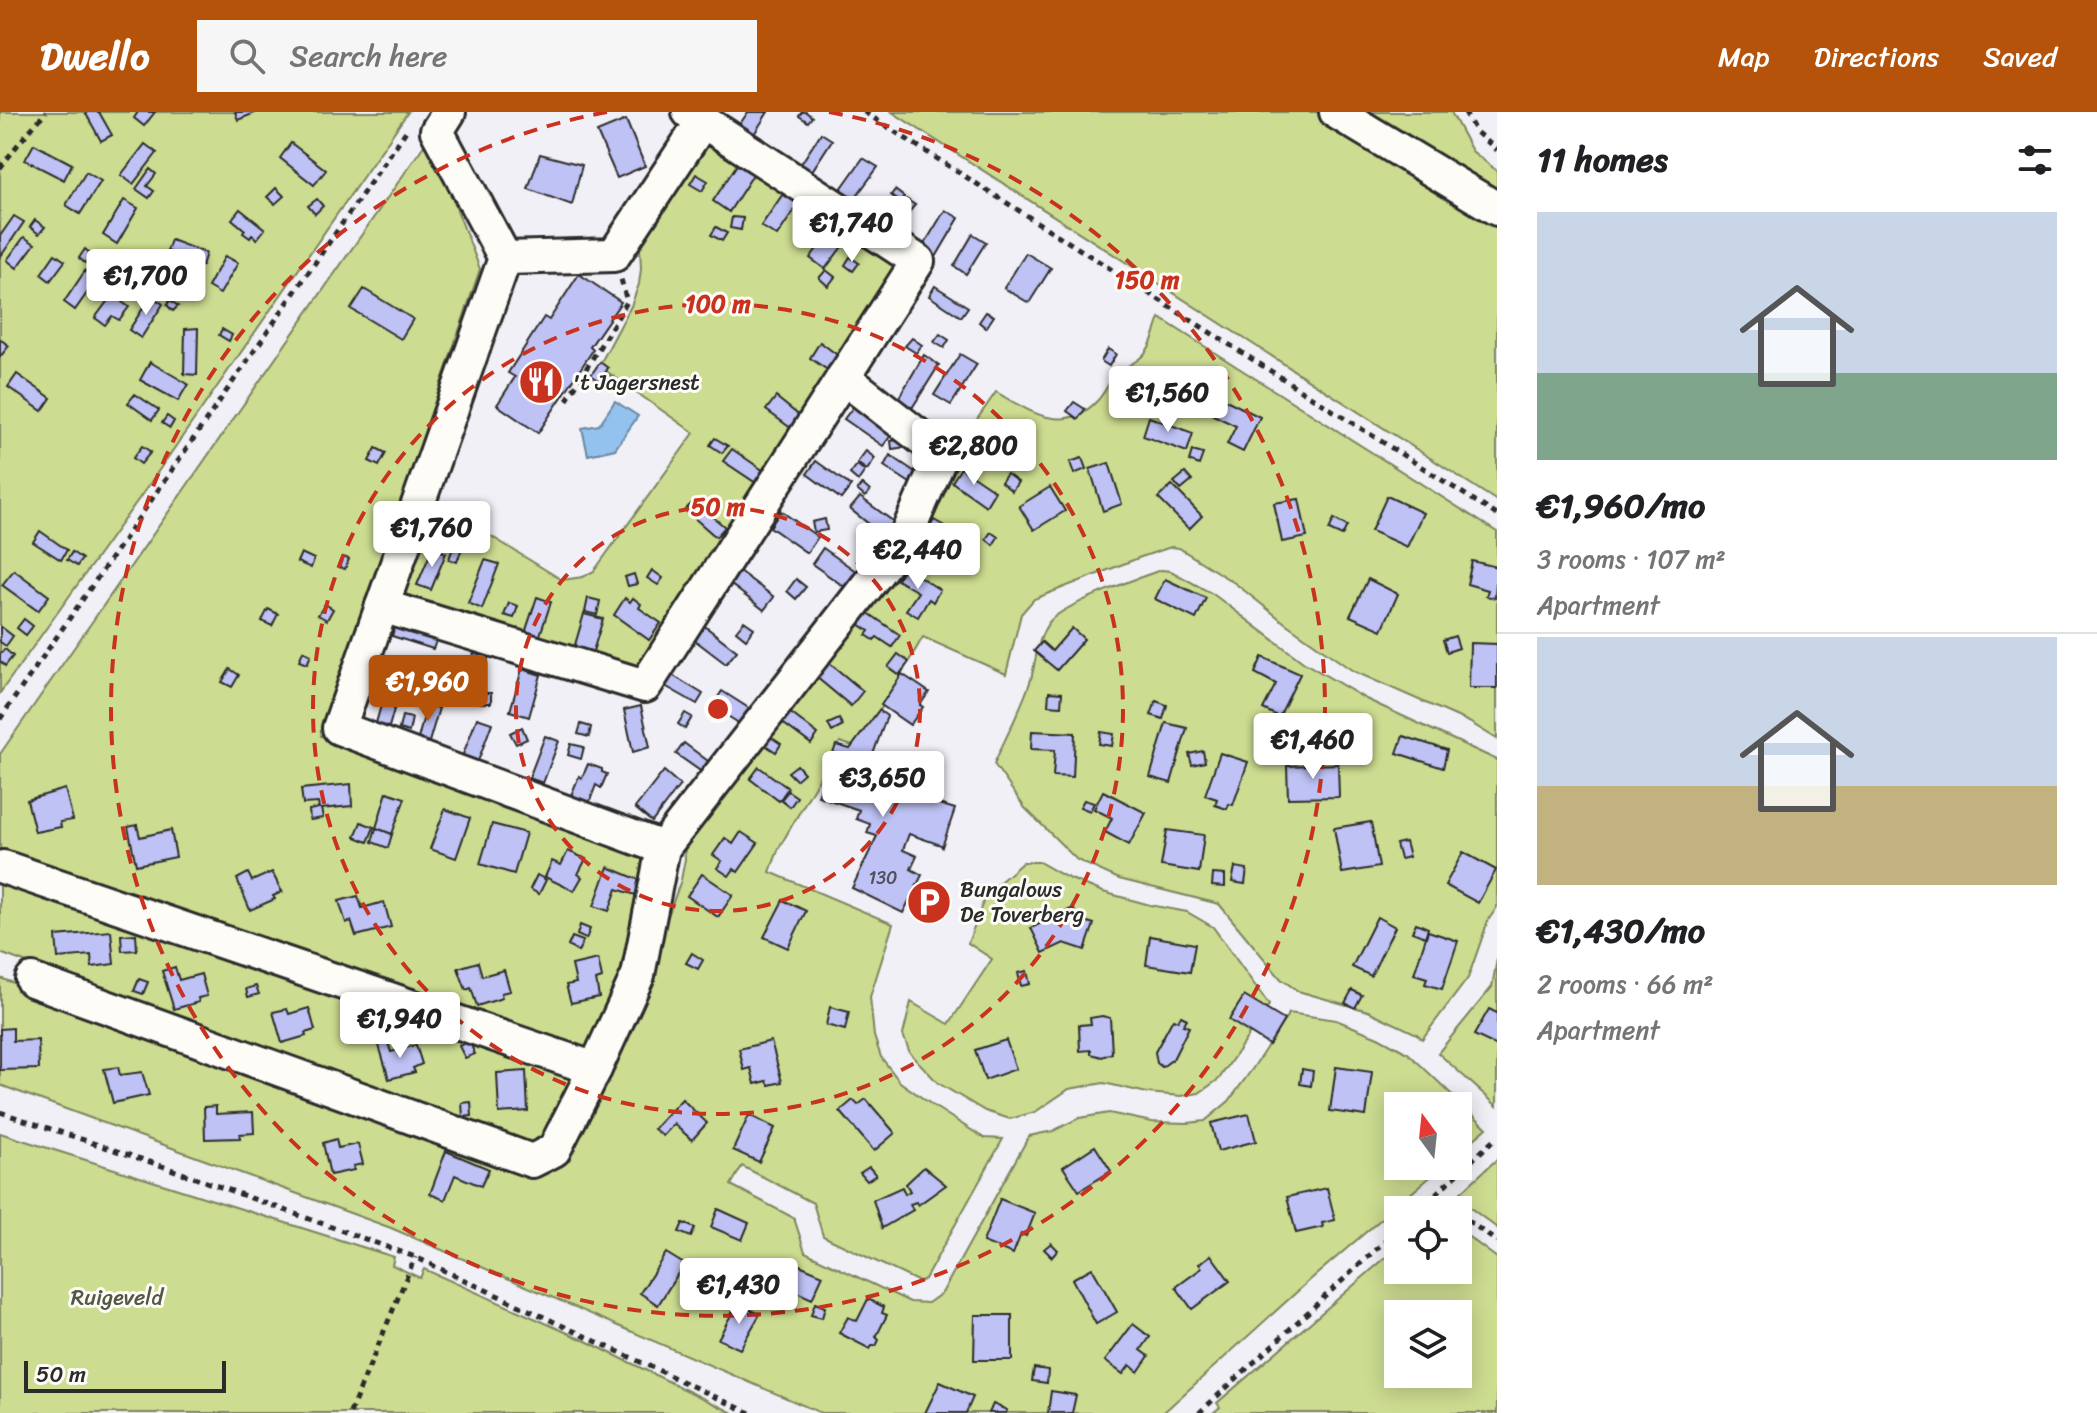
<!DOCTYPE html>
<meta charset="utf-8">
<style>
:root{--surface:#fff;--page:#f6f6f6;--text:#202124;--muted:#757577;--line:#e0e0e0;--accent:#b45309}
body{margin:0;font-family:Sriracha,sans-serif;background:var(--page);color:var(--text);height:100vh;display:flex;flex-direction:column;font-size:30px;white-space:nowrap}
*{box-sizing:border-box;margin:0}
p{font-size:26px;color:var(--muted)}
.icon{flex:none;width:44px;height:44px;fill:none;stroke:currentColor;stroke-width:2;stroke-linecap:round;stroke-linejoin:round}
.map{position:relative;flex:1;overflow:hidden}
.sheet{display:flex;flex-direction:column;background:var(--surface);width:600px}
.sheet>*{flex:none}
.needle{width:52px;rotate:345deg}
.buttons{position:absolute;left:1384px;top:980px;display:grid;gap:16px}
.buttons a{display:grid;place-items:center;width:88px;height:88px;border-radius:0px;background:var(--surface);box-shadow:0 4px 20px #0003;font-size:40px}
.scale{position:absolute;left:24px;bottom:20px;width:202px;box-sizing:border-box;padding-left:8px;border:4px solid #2b2b2b;border-top:0;font-size:22px;line-height:28px;white-space:nowrap;color:#2b2b2b;-webkit-text-stroke:6px #fdfcf7;paint-order:stroke}
.price{position:absolute;translate:-50% -68px;padding:0 18px;border-radius:8px;background:#fff;color:#222;font-size:26px;line-height:52px;filter:drop-shadow(0 2px 4px #0008)}
.price::after{content:'';position:absolute;left:50%;top:48px;width:24px;height:18px;margin-left:-12px;background:inherit;clip-path:polygon(0 0,100% 0,50% 100%)}
.price.current{background:var(--accent);color:#fff}
ul{padding:0;list-style:none}
li{display:grid;align-content:center;gap:16px;height:424px;padding:0 40px}
li+li{border-top:2px solid var(--line)}
li span{display:grid;place-items:center;height:248px;border-radius:0px;color:#555}
li>.icon{margin-inline-start:auto}
span .icon{width:144px;height:144px;fill:#fffc;stroke-width:1}
li b{font-size:34px}
h2{display:flex;justify-content:space-between;align-items:center;height:96px;padding:0 40px;font-size:34px}
header{display:flex;align-items:center;gap:48px;box-sizing:border-box;height:112px;padding:0 40px;background:var(--accent);color:#fff}
header strong{font-size:38px}
nav{display:flex;gap:44px;margin-inline-start:auto;font-size:28px}
.search{width:560px;height:72px;background:var(--page);display:flex;align-items:center;gap:20px;box-sizing:border-box;padding:0 28px;border-radius:0px;color:var(--muted);font-size:30px}
main{display:flex;flex:1;min-height:0}
.map>svg:first-child{display:block}
.green{fill:#ccdc90;stroke:#7c845e;stroke-width:2;fill-rule:evenodd}
.water{fill:#93c2ee;stroke:#6986a0;stroke-width:2}
.building{fill:#bec2f4;stroke:#2b2b2b;stroke-width:2}
.lines{fill:none;stroke-linecap:round;stroke-linejoin:round}
.minor-casing{stroke:#2b2b2b;stroke-width:38}
.path{stroke:#2b2b2b;stroke-width:5;stroke-dasharray:6 6;stroke-linecap:butt}
.minor{stroke:#fdfcf7;stroke-width:32}
.ring{fill:none;stroke:#c8321e;stroke-width:4;stroke-dasharray:14 10}
.labels{text-anchor:middle;dominant-baseline:central;stroke-width:6;stroke-linejoin:round;paint-order:stroke}
.number-label{font-size:18px;fill:#50515d}
.poi-label{font-size:22px;fill:#2b2b2b;stroke:#fdfcf7;text-anchor:start}
.park-label{font-size:22px;fill:#535744;stroke:#fdfcf7}
.centre{fill:#c8321e;stroke:#fdfcf7;stroke-width:4}
.ring-label{font-size:24px;text-anchor:middle;font-weight:bold;fill:#c8321e;stroke:#fdfcf7;stroke-width:6;stroke-linejoin:round;paint-order:stroke}
</style>
<header>
<strong>Dwello</strong>
<div class="search"><svg class="icon" aria-label="search" viewBox="0 0 24 24"><circle cx="10" cy="10" r="6"/><path d="M15 15l6 6"/></svg>Search here</div>
<nav><a>Map</a><a>Directions</a><a>Saved</a></nav>
</header>
<main>
<div class="map">
<svg width="1497" height="1301" viewBox="0 0 1497 1301">
<rect width="100%" height="100%" fill="#f0f0f6"/>
<filter id="ink" filterUnits="userSpaceOnUse"><feTurbulence type="fractalNoise" baseFrequency=".0125" numOctaves="2"/><feDisplacementMap in="SourceGraphic" scale="16" xChannelSelector="R" yChannelSelector="G"/><feConvolveMatrix kernelMatrix="1 2 1 2 8 2 1 2 1" color-interpolation-filters="sRGB"/></filter>
<g filter="url(#ink)">
<g class="green">
<path d="M0,0H408L148,374L0,581Z"/>
<path d="M892,0H1451L1472,39L1497,59V389Z"/>
<path d="M706,25L906,156L640,564L393,483L426,384L562,468L583,465L594,459L694,321L599,254L631,194L639,172L641,157L639,114Z"/>
<path d="M429,26L480,157L321,624L662,747L619,870L588,944L0,744V642Z"/>
<path d="M1160,206L1497,420V627L1469,610L1353,559L1285,511L1236,472L1179,436L1171,435L1141,445L1034,487L1021,502L1006,562L923,525L858,636L840,630L779,736L770,760L893,812L870,885L874,924L881,945L900,970L935,995L984,1026L1003,1027L925,1167L921,1169H917L823,1124L813,1091L742,1054L731,1073L794,1106L805,1140L910,1190L928,1191L942,1181L1029,1024L1053,1019L1079,1006L1109,1001L1152,1010L1188,1011L1205,1009L1229,989L1253,956L1289,901L1336,908L1378,925L1408,941L1487,1016L1458,1041V994H1398V1054H1443L1310,1168L1163,1301H821L391,1116L0,973V866L527,1059L641,879L681,768L685,747L684,729L996,280C1029,299 1064,324 1097,289C1105,281 1108,271 1115,263C1121,257 1129,254 1136,249C1151,240 1154,222 1160,206Z"/>
<path d="M1161,458L1171,459L1213,482L1303,550L1366,587L1497,648V795L1488,809L1468,866L1422,927L1417,922L1368,899L1298,879L1281,867L1219,792L1119,767L1077,748L1025,696L994,652C1006,624 1022,596 1031,567C1036,549 1037,525 1050,509C1065,492 1137,466 1161,458Z"/>
<path d="M1023,750H1039L1066,765L1103,780L1150,793L1187,800L1213,815L1269,893L1219,967L1199,981L1181,984L1147,981L1104,971L1069,977L1035,1000L1010,1007L985,999L938,971L910,941L903,923L911,890L949,912L992,847L968,831L986,782Z"/>
<path d="M0,766L576,967L544,1027L529,1036L0,841Z"/>
<path d="M1497,847V994L1438,941L1492,875Z"/>
<path d="M0,1021L394,1145L392,1153L420,1166L424,1157L588,1230L733,1301H0Z"/>
<path d="M1497,1047V1116L1456,1085Z"/>
<path d="M1458,1117L1497,1146V1301H1213L1220,1295L1217,1291L1398,1135V1158H1458ZM1398,1202H1458V1262H1398Z"/>
</g>
<path class="water" d="M615,289L638,304L615,337L588,343L582,316L599,313Z"/>
<g class="building">
<path d="M85,0H99L112,23L101,29Z"/>
<path d="M138,0H155L144,14L134,6Z"/>
<path d="M235,0H257L238,8Z"/>
<path d="M748,0H768L751,27L736,18Z"/>
<path d="M802,0H806L812,5L808,10L799,4Z"/>
<path d="M626,8L645,54L617,66L597,20Z"/>
<path d="M821,21L832,28L810,62L799,55Z"/>
<path d="M291,31L326,58L314,73L280,46Z"/>
<path d="M34,32L72,52L64,68L25,48Z"/>
<path d="M145,32L157,41L133,72L121,63Z"/>
<path d="M540,42L582,53L572,93L528,77Z"/>
<path d="M863,46L878,55L849,94L836,84Z"/>
<path d="M740,48L756,58L729,100L713,89Z"/>
<path d="M150,57L156,62L147,74L154,79L149,86L136,77Z"/>
<path d="M86,60L101,69L80,102L66,93Z"/>
<path d="M696,62L708,69L702,79L690,72Z"/>
<path d="M276,76L284,84L275,92L267,85Z"/>
<path d="M787,76L802,87L777,124L761,114Z"/>
<path d="M895,78L904,85L900,90L891,83Z"/>
<path d="M317,87L323,94L315,102L308,94Z"/>
<path d="M906,87L915,93L910,99L902,92Z"/>
<path d="M124,88L138,96L117,132L103,123Z"/>
<path d="M240,97L265,117L257,127L252,123L250,126L243,121L245,118L232,107Z"/>
<path d="M945,98L959,106L936,145L922,136Z"/>
<path d="M14,104L24,110L1,144L0,124Z"/>
<path d="M732,105L743,106L741,118L730,116Z"/>
<path d="M35,108L45,115L39,122L30,115Z"/>
<path d="M836,111L851,123L825,157L810,146Z"/>
<path d="M716,115L727,121L722,129L711,123Z"/>
<path d="M973,122L986,130L966,162L954,154Z"/>
<path d="M24,125L35,132L17,156L7,148Z"/>
<path d="M171,128L206,141L202,154L193,150L192,153L183,150L184,146L167,139Z"/>
<path d="M85,137L92,143L85,151L79,146Z"/>
<path d="M1026,141L1051,156L1029,191L1004,176Z"/>
<path d="M55,142L65,149L50,169L41,162Z"/>
<path d="M225,144L238,151L220,182L208,175Z"/>
<path d="M850,145L859,151L853,159L845,153Z"/>
<path d="M93,150L102,155L95,165L86,158Z"/>
<path d="M826,158L835,165L828,174L819,166Z"/>
<path d="M85,159L97,167L75,198L64,190Z"/>
<path d="M579,162L621,190L590,235L593,238L538,321L497,293L515,265L508,261L544,205L549,208Z"/>
<path d="M184,168L195,174L192,181L180,175Z"/>
<path d="M935,174L968,195L961,205L929,184Z"/>
<path d="M364,177L413,207L401,227L351,197Z"/>
<path d="M115,179L125,186L122,190L129,195L119,208L112,204L105,213L95,206Z"/>
<path d="M151,184L163,192L141,226L129,218Z"/>
<path d="M170,188L178,194L173,199L167,193Z"/>
<path d="M986,200L994,204L986,216L979,210Z"/>
<path d="M198,216L197,263L184,262L185,217Z"/>
<path d="M222,217L232,223L229,229L219,223Z"/>
<path d="M940,222L949,228L944,236L934,230Z"/>
<path d="M912,226L922,233L916,241L905,234Z"/>
<path d="M0,227L9,234L0,245Z"/>
<path d="M820,230L848,251L838,265L810,246Z"/>
<path d="M1108,237L1116,242L1109,254L1101,249Z"/>
<path d="M960,242L977,252L951,293L934,283Z"/>
<path d="M924,243L939,253L912,296L898,287Z"/>
<path d="M150,250L188,272L178,289L140,268Z"/>
<path d="M600,250L608,256L605,261L614,267L609,275L591,263Z"/>
<path d="M17,262L51,286L42,299L8,275Z"/>
<path d="M135,282L159,298L152,308L128,291Z"/>
<path d="M776,285L812,314L803,325L766,298Z"/>
<path d="M1222,286L1260,305L1243,340L1227,332L1236,314L1213,303Z"/>
<path d="M1074,290L1085,297L1078,307L1067,299Z"/>
<path d="M853,295L892,322L883,334L844,307Z"/>
<path d="M167,304L174,309L170,316L162,311Z"/>
<path d="M1149,305L1193,321L1187,340L1143,324Z"/>
<path d="M998,309L1031,332L1023,343L990,321Z"/>
<path d="M715,326L728,334L722,341L710,333Z"/>
<path d="M905,327L906,335L892,337L891,329Z"/>
<path d="M142,334L151,340L141,352L133,346Z"/>
<path d="M376,336L386,341L379,354L369,349Z"/>
<path d="M732,337L764,359L756,371L723,349Z"/>
<path d="M866,339L875,346L867,358L857,351Z"/>
<path d="M1192,339L1203,342L1199,353L1189,349Z"/>
<path d="M890,343L921,364L913,373L884,354Z"/>
<path d="M1082,346L1086,357L1074,362L1070,350Z"/>
<path d="M816,349L851,374L841,387L807,362Z"/>
<path d="M1109,351L1122,392L1103,399L1090,357Z"/>
<path d="M857,353L865,359L858,369L850,362Z"/>
<path d="M961,356L995,379L986,394L952,370Z"/>
<path d="M1185,361L1192,369L1181,378L1174,370Z"/>
<path d="M1007,362L1018,370L1012,379L1001,370Z"/>
<path d="M862,372L870,379L865,385L857,378Z"/>
<path d="M1172,373L1202,404L1189,417L1158,386Z"/>
<path d="M1050,375L1065,399L1034,418L1019,394Z"/>
<path d="M1387,384L1423,401L1407,435L1371,419Z"/>
<path d="M860,385L894,410L883,423L850,397Z"/>
<path d="M1299,387L1307,425L1282,430L1274,391Z"/>
<path d="M694,389L725,415L716,425L685,398Z"/>
<path d="M781,399L818,425L807,441L770,415Z"/>
<path d="M825,407L827,418L814,420L812,410Z"/>
<path d="M1334,407L1347,414L1342,424L1329,418Z"/>
<path d="M934,408L972,430L964,443L973,449L967,458L946,445L951,436L926,422Z"/>
<path d="M40,419L67,438L61,448L33,430Z"/>
<path d="M991,420L998,425L993,433L986,427Z"/>
<path d="M454,433L462,436L457,450L449,447Z"/>
<path d="M433,435L446,441L431,478L417,473Z"/>
<path d="M823,436L860,462L849,478L812,452Z"/>
<path d="M72,440L82,447L77,454L67,448Z"/>
<path d="M301,441L314,447L311,456L297,450Z"/>
<path d="M343,445L349,447L345,457L339,455Z"/>
<path d="M485,448L499,452L482,497L468,491Z"/>
<path d="M1472,449L1497,455L1495,486L1486,484L1488,478L1467,472Z"/>
<path d="M905,455L940,478L933,490L929,487L918,505L906,498L918,480L897,468Z"/>
<path d="M14,458L49,484L38,499L2,473Z"/>
<path d="M652,458L663,466L658,473L647,466Z"/>
<path d="M739,459L774,485L764,498L730,472Z"/>
<path d="M634,462L637,472L628,474L625,465Z"/>
<path d="M796,467L806,475L796,487L787,479Z"/>
<path d="M1165,467L1206,486L1196,507L1155,487Z"/>
<path d="M1368,467L1398,482L1382,518L1350,504Z"/>
<path d="M537,485L551,490L539,526L525,521Z"/>
<path d="M588,486L600,489L597,503L585,500Z"/>
<path d="M625,486L630,490L633,486L641,492L639,496L661,511L649,528L614,503Z"/>
<path d="M509,491L518,494L514,506L504,503Z"/>
<path d="M325,492L333,497L327,508L318,503Z"/>
<path d="M268,497L278,502L272,514L262,509Z"/>
<path d="M864,498L900,523L892,535L877,525L874,528L866,523L869,519L856,510Z"/>
<path d="M584,502L603,507L590,549L572,543Z"/>
<path d="M24,507L33,514L26,523L17,516Z"/>
<path d="M744,509L754,516L746,527L736,519Z"/>
<path d="M396,511L438,524L433,537L392,524Z"/>
<path d="M702,512L737,539L726,552L692,526Z"/>
<path d="M0,514L13,524L6,534L0,530Z"/>
<path d="M1072,516L1084,527L1057,558L1034,539L1042,530L1052,539Z"/>
<path d="M1455,524L1459,536L1447,540L1443,528Z"/>
<path d="M1470,531L1497,532V576H1469Z"/>
<path d="M476,536L490,541L476,580L462,575Z"/>
<path d="M5,537L13,544L5,554L0,549V542Z"/>
<path d="M303,539L311,543L307,552L299,549Z"/>
<path d="M898,542L909,550L899,563L888,555Z"/>
<path d="M1262,545L1300,562L1279,605L1263,597L1276,572L1255,561Z"/>
<path d="M827,549L863,579L851,594L815,564Z"/>
<path d="M230,557L239,563L232,575L222,570Z"/>
<path d="M420,557L427,564L418,573L410,567Z"/>
<path d="M522,557L541,563L529,605L510,599Z"/>
<path d="M902,562L929,580L920,593L923,595L910,613L881,593Z"/>
<path d="M672,563L703,582L697,592L665,574Z"/>
<path d="M386,576L399,580L387,622L374,618Z"/>
<path d="M722,579L758,602L748,617L712,594Z"/>
<path d="M1049,580L1062,581L1061,594L1048,593Z"/>
<rect x="480" y="581" width="11" height="10"/>
<path d="M1156,589L1167,593L1163,607L1151,603Z"/>
<path d="M427,592L439,596L429,630L418,627Z"/>
<path d="M641,594L650,635L633,640L624,598Z"/>
<path d="M879,598L887,604L872,645L878,647L869,673L905,685L906,682L955,697L942,735L941,733L909,722L903,738L917,744L911,757L922,763L903,801L852,776L877,724L867,721L870,712L856,707L859,698L818,684L836,633L850,637Z"/>
<path d="M788,599L818,622L811,632L780,609Z"/>
<path d="M685,601L692,605L685,617L678,612Z"/>
<path d="M402,604L412,606L409,620L399,617Z"/>
<path d="M477,606L492,611L477,652L462,645Z"/>
<path d="M839,607L843,614L832,620L828,612Z"/>
<path d="M1166,611L1187,616L1171,671L1150,665Z"/>
<path d="M581,612L591,615L589,625L578,622Z"/>
<path d="M522,615L527,627L516,632L510,621Z"/>
<path d="M1032,619L1075,621L1073,665L1053,664L1055,638L1031,637Z"/>
<path d="M1101,620L1114,622L1112,634L1099,632Z"/>
<path d="M768,623L781,632L776,640L762,631Z"/>
<path d="M545,624L559,629L543,671L529,666Z"/>
<path d="M1403,624L1447,638L1443,656L1397,641Z"/>
<path d="M684,631L716,655L709,665L676,642Z"/>
<path d="M571,632L584,635L581,647L568,643Z"/>
<path d="M1203,639L1205,650L1192,653L1189,642Z"/>
<path d="M1220,641L1248,650L1233,693L1229,692L1227,697L1215,693L1217,687L1205,683Z"/>
<path d="M588,652L602,657V660L607,662L601,676L596,673L588,694L570,686L579,664L582,666Z"/>
<path d="M1338,652L1339,685L1288,686L1287,654Z"/>
<path d="M797,653L804,661L796,668L788,660Z"/>
<path d="M759,655L788,676L779,689L750,667Z"/>
<path d="M664,659L680,673L652,710L635,696Z"/>
<path d="M351,672L352,694L321,697L323,706L310,708L309,698L319,696L318,691L303,692L301,677Z"/>
<path d="M65,677L73,708L60,710L61,715L35,720L27,688Z"/>
<path d="M788,679L797,685L790,695L781,688Z"/>
<path d="M1103,679L1146,701L1129,733L1105,720L1112,706L1094,697Z"/>
<path d="M387,680L405,686L392,722L376,716Z"/>
<path d="M1084,688L1094,691L1090,699L1080,695Z"/>
<path d="M445,697L470,706L456,746L430,737Z"/>
<path d="M361,710L374,715L368,730L355,725Z"/>
<path d="M1371,710L1379,755L1342,761L1334,716Z"/>
<path d="M492,712L526,721L514,762L480,752Z"/>
<path d="M137,713L140,725L171,718L176,745L136,753L128,715Z"/>
<path d="M376,716L392,722L388,736L372,730Z"/>
<path d="M1167,718L1204,723L1199,760L1161,754Z"/>
<path d="M741,720L758,731L738,760L734,757L729,764L717,756L722,749L713,743L725,726L733,732Z"/>
<path d="M1405,730L1409,745L1400,747L1396,732Z"/>
<path d="M568,739L586,747L578,762L582,765L574,779L545,765L552,749L561,753Z"/>
<path d="M1463,740L1496,758L1478,791L1445,773Z"/>
<path d="M608,755L647,771L642,785L617,777L609,799L594,794Z"/>
<path d="M1235,755L1247,757L1245,772L1232,770Z"/>
<path d="M272,760L282,780L273,784L275,787L250,798L237,767L248,761L252,769Z"/>
<path d="M702,762L733,783L718,805L687,784Z"/>
<path d="M1213,762L1225,763V775L1212,774Z"/>
<path d="M537,763L546,768L539,782L530,777Z"/>
<path d="M358,784L362,796L384,790L391,815L356,824L351,809L346,811L339,789Z"/>
<path d="M783,788L806,799L788,836L764,825Z"/>
<path d="M1073,796L1078,807L1094,812L1085,838L1064,831L1043,841L1031,816Z"/>
<path d="M1377,805L1395,815L1371,864L1352,855Z"/>
<path d="M1416,811L1428,816L1425,825L1412,820Z"/>
<path d="M580,813L590,817L586,827L577,823Z"/>
<path d="M111,819L114,852L92,855L91,843L58,846L56,824Z"/>
<path d="M1428,819L1458,829L1442,877L1425,872L1427,866L1414,862Z"/>
<path d="M136,822L137,838L122,839L121,823Z"/>
<path d="M1150,824L1195,832L1190,860L1146,853Z"/>
<path d="M572,825L583,829L578,840L568,834Z"/>
<path d="M692,841L703,848L698,857L686,851Z"/>
<path d="M598,847L602,866L596,868L599,885L571,891L566,873L576,871L572,853Z"/>
<path d="M478,850L482,864L504,858L510,879L501,881L502,886L477,894L471,876L466,878L458,856Z"/>
<path d="M175,855L179,868L201,862L207,884L198,886L199,890L174,897L162,859Z"/>
<path d="M1027,859L1030,872L1021,874L1018,861Z"/>
<path d="M139,867L148,870L143,882L134,879Z"/>
<path d="M256,874L259,882L248,885L246,877Z"/>
<path d="M1352,878L1362,883L1355,896L1345,891Z"/>
<path d="M1244,884L1284,908L1269,933L1229,908Z"/>
<path d="M830,895L849,900L845,918L826,913Z"/>
<path d="M309,896L315,918L305,921L306,924L282,931L273,900L287,897L289,902Z"/>
<path d="M1489,897L1497,901V934L1474,923Z"/>
<path d="M1102,904L1110,906L1112,941L1102,945L1091,942V938L1080,939L1079,913L1091,912L1090,906Z"/>
<path d="M1181,904L1187,907L1183,913L1189,915L1173,947L1162,955L1157,951L1155,940L1173,907L1178,909Z"/>
<path d="M13,916V929L38,928L39,957L0,958V917Z"/>
<path d="M387,928L391,940L416,933L422,952L413,956L415,960L389,967L378,930Z"/>
<path d="M1006,928L1016,957L985,968L975,938Z"/>
<path d="M469,929L475,942L465,946L459,934Z"/>
<path d="M771,929L782,970L769,973L767,969L755,972L751,956L744,958L739,937Z"/>
<path d="M118,955L120,963L142,960L149,983L113,991L104,957Z"/>
<path d="M1336,955L1372,960L1366,1004L1330,999Z"/>
<path d="M1302,957L1313,959L1311,974L1300,972Z"/>
<path d="M526,959L528,999L499,1001L497,961Z"/>
<path d="M682,987L707,1011L692,1028L674,1012L663,1024L654,1017Z"/>
<path d="M866,987L895,1021L874,1039L840,999L853,988L858,993Z"/>
<path d="M471,990L472,1004L463,1005L462,991Z"/>
<path d="M216,994V1002L253,1000L254,1021L240,1022V1026L205,1027L204,995Z"/>
<path d="M1396,997L1398,998V1029L1393,1028Z"/>
<path d="M1249,1002L1256,1029L1218,1039L1211,1011Z"/>
<path d="M749,1003L775,1016L759,1050L733,1038Z"/>
<path d="M336,1027L338,1036L358,1032L363,1052L353,1054L354,1058L330,1063L323,1031Z"/>
<path d="M1095,1034L1111,1059L1079,1079L1063,1055Z"/>
<path d="M446,1039L489,1057L481,1074L455,1063L445,1088L430,1082Z"/>
<path d="M869,1055L876,1063L867,1069L860,1061Z"/>
<path d="M924,1055L946,1073L918,1093L916,1090L910,1092L913,1098L882,1116L873,1088L902,1075L905,1082L908,1080L910,1079L906,1072Z"/>
<path d="M1327,1076L1335,1108L1322,1111L1323,1115L1296,1121L1287,1085Z"/>
<path d="M1000,1087L1035,1101L1026,1124L1021,1122L1013,1142L983,1130Z"/>
<path d="M718,1097L749,1111L742,1128L711,1115Z"/>
<path d="M683,1111L695,1116L691,1125L679,1120Z"/>
<path d="M1051,1131L1058,1138L1052,1145L1044,1137Z"/>
<path d="M666,1141L684,1152L658,1193L640,1181Z"/>
<path d="M1211,1143L1230,1169L1192,1197L1176,1175L1202,1156L1199,1152Z"/>
<path d="M790,1149L823,1163L812,1187L779,1172Z"/>
<path d="M692,1155L703,1163L697,1171L686,1164Z"/>
<path d="M1092,1156L1117,1200L1096,1212L1072,1167Z"/>
<path d="M868,1187L884,1195L882,1201L887,1203L876,1225L879,1228L876,1234H872L870,1237L839,1221L848,1205L857,1209Z"/>
<path d="M815,1191L825,1195L822,1206L811,1203Z"/>
<path d="M737,1192L760,1202L740,1237L718,1227Z"/>
<path d="M975,1203H1012V1248H974Z"/>
<path d="M1133,1212L1150,1225L1141,1238L1149,1244L1138,1260L1130,1253L1123,1262L1105,1249Z"/>
<path d="M1034,1256L1048,1258L1047,1271L1032,1269Z"/>
<path d="M940,1270L973,1285L966,1301H925Z"/>
<path d="M1051,1279L1076,1283L1072,1301H1048Z"/>
<path d="M993,1292L1007,1298L1006,1301H989Z"/>
</g>
<g class="lines">
<g class="minor-casing">
<g id="minor">
<path d="M1336,0L1497,97"/>
<path d="M505,146L614,143L703,9"/>
<path d="M382,494L645,574L918,149L689,0"/>
<path d="M663,736L906,424L942,342L843,265"/>
<path d="M3,755L595,957"/>
<path d="M32,868L532,1049L554,1038L595,957L638,863L663,736L339,616L505,146L437,19L449,0"/>
</g>
</g>
<g class="path">
<path d="M864,0L1497,403"/>
<path d="M1465,0L1475,19L1497,38"/>
<path d="M0,56L19,31L46,0"/>
<path d="M567,288L627,190L621,167"/>
<path d="M0,607L406,19H410"/>
<path d="M0,1000L162,1054L415,1145L750,1301"/>
<path d="M1434,1083L1454,1098"/>
<path d="M1418,1098L1497,1025"/>
<path d="M1458,1101L1497,1130"/>
<path d="M350,1301L415,1145"/>
<path d="M1199,1301L1398,1117"/>
</g>
<use href="#minor" class="minor"/>
</g>
</g>
<g class="ring">
<circle cx="718" cy="597" r="202"/>
<circle cx="718" cy="597" r="405"/>
<path d="M829 0A607 607 0 1 1 607 0"/>
</g>
<defs>
<g id="restaurant-disc" transform="scale(2.3)"><circle r="9.5" fill="#c8321e" stroke="#fdfcf7"/><path d="M-5-6h1v4h1v-4h1v4h1v-4h1v5L-1.5 .5V6h-2V.5L-5-1ZM5-6V6H3V1.5H1.5Q1.5-4 5-6Z" fill="#fff"/></g>
<g id="parking-disc" transform="scale(2.3)"><circle r="9.5" fill="#c8321e" stroke="#fdfcf7"/><path d="M-3.5-5.5H1a3.5 3.5 0 0 1 0 7H-1V5.5H-3.5ZM-1-3.4V-.6H.8a1.4 1.4 0 0 0 0-2.8Z" fill="#fff"/></g>
</defs>
<g fill-rule="evenodd">
<use href="#restaurant-disc" x="541" y="270"/>
<use href="#parking-disc" x="929" y="790"/>
</g>
<g class="labels">
<g class="number-label">
<text x="883" y="766">130</text>
</g>
<g class="poi-label">
<text x="572" y="270">'t Jagersnest</text>
<text x="960" y="777">Bungalows<tspan x="960" dy="25">De Toverberg</tspan></text>
</g>
<g class="park-label">
<text x="117" y="1185">Ruigeveld</text>
</g>
</g>
<circle cx="718" cy="597" r="12" class="centre"/>
<g class="ring-label">
<text x="1147" y="176">150 m</text>
<text x="718" y="200">100 m</text>
<text x="718" y="403">50 m</text>
</g>
</svg>
<div class="buttons">
<a><svg class="needle" viewBox="-14 -14 28 28"><path d="M0-13l5 13h-10z" fill="#e53935"/><path d="M0 13l5-13h-10z" fill="#757577"/></svg></a>
<a><svg class="icon" aria-label="locate" viewBox="0 0 24 24"><circle cx="12" cy="12" r="6"/><path d="M12 2v4M12 18v4M2 12h4M18 12h4"/></svg></a>
<a><svg class="icon" aria-label="layers" viewBox="0 0 24 24"><path d="M12 4l9 5-9 5-9-5zM3 14l9 5 9-5"/></svg></a>
</div>
<div class="scale">50 m</div>
<b class="price" style="left:852px;top:152px">€1,740</b>
<b class="price" style="left:146px;top:205px">€1,700</b>
<b class="price" style="left:1168px;top:322px">€1,560</b>
<b class="price" style="left:974px;top:375px">€2,800</b>
<b class="price" style="left:432px;top:457px">€1,760</b>
<b class="price" style="left:918px;top:479px">€2,440</b>
<b class="price current" style="left:428px;top:611px">€1,960</b>
<b class="price" style="left:1313px;top:669px">€1,460</b>
<b class="price" style="left:883px;top:707px">€3,650</b>
<b class="price" style="left:400px;top:948px">€1,940</b>
<b class="price" style="left:739px;top:1214px">€1,430</b>
</div>
<section class="sheet">
<h2>11 homes<svg class="icon" aria-label="filters" viewBox="0 0 24 24"><path d="M4 7h16M4 17h16"/><circle cx="9" cy="7" r="2"/><circle cx="15" cy="17" r="2"/></svg></h2>
<ul>
<li><span style="background:linear-gradient(#c9d6e8 65%,#7fa58c 0)"><svg class="icon" aria-label="home" viewBox="0 0 24 24"><path d="M3 11l9-7 9 7M6 9v11h12V9"/></svg></span><div><b>€1,960/mo</b><p>3 rooms · 107 m²</p><p>Apartment</p></div></li>
<li><span style="background:linear-gradient(#c9d6e8 60%,#c2b280 0)"><svg class="icon" aria-label="home" viewBox="0 0 24 24"><path d="M3 11l9-7 9 7M6 9v11h12V9"/></svg></span><div><b>€1,430/mo</b><p>2 rooms · 66 m²</p><p>Apartment</p></div></li>
</ul>
</section>
</main>
